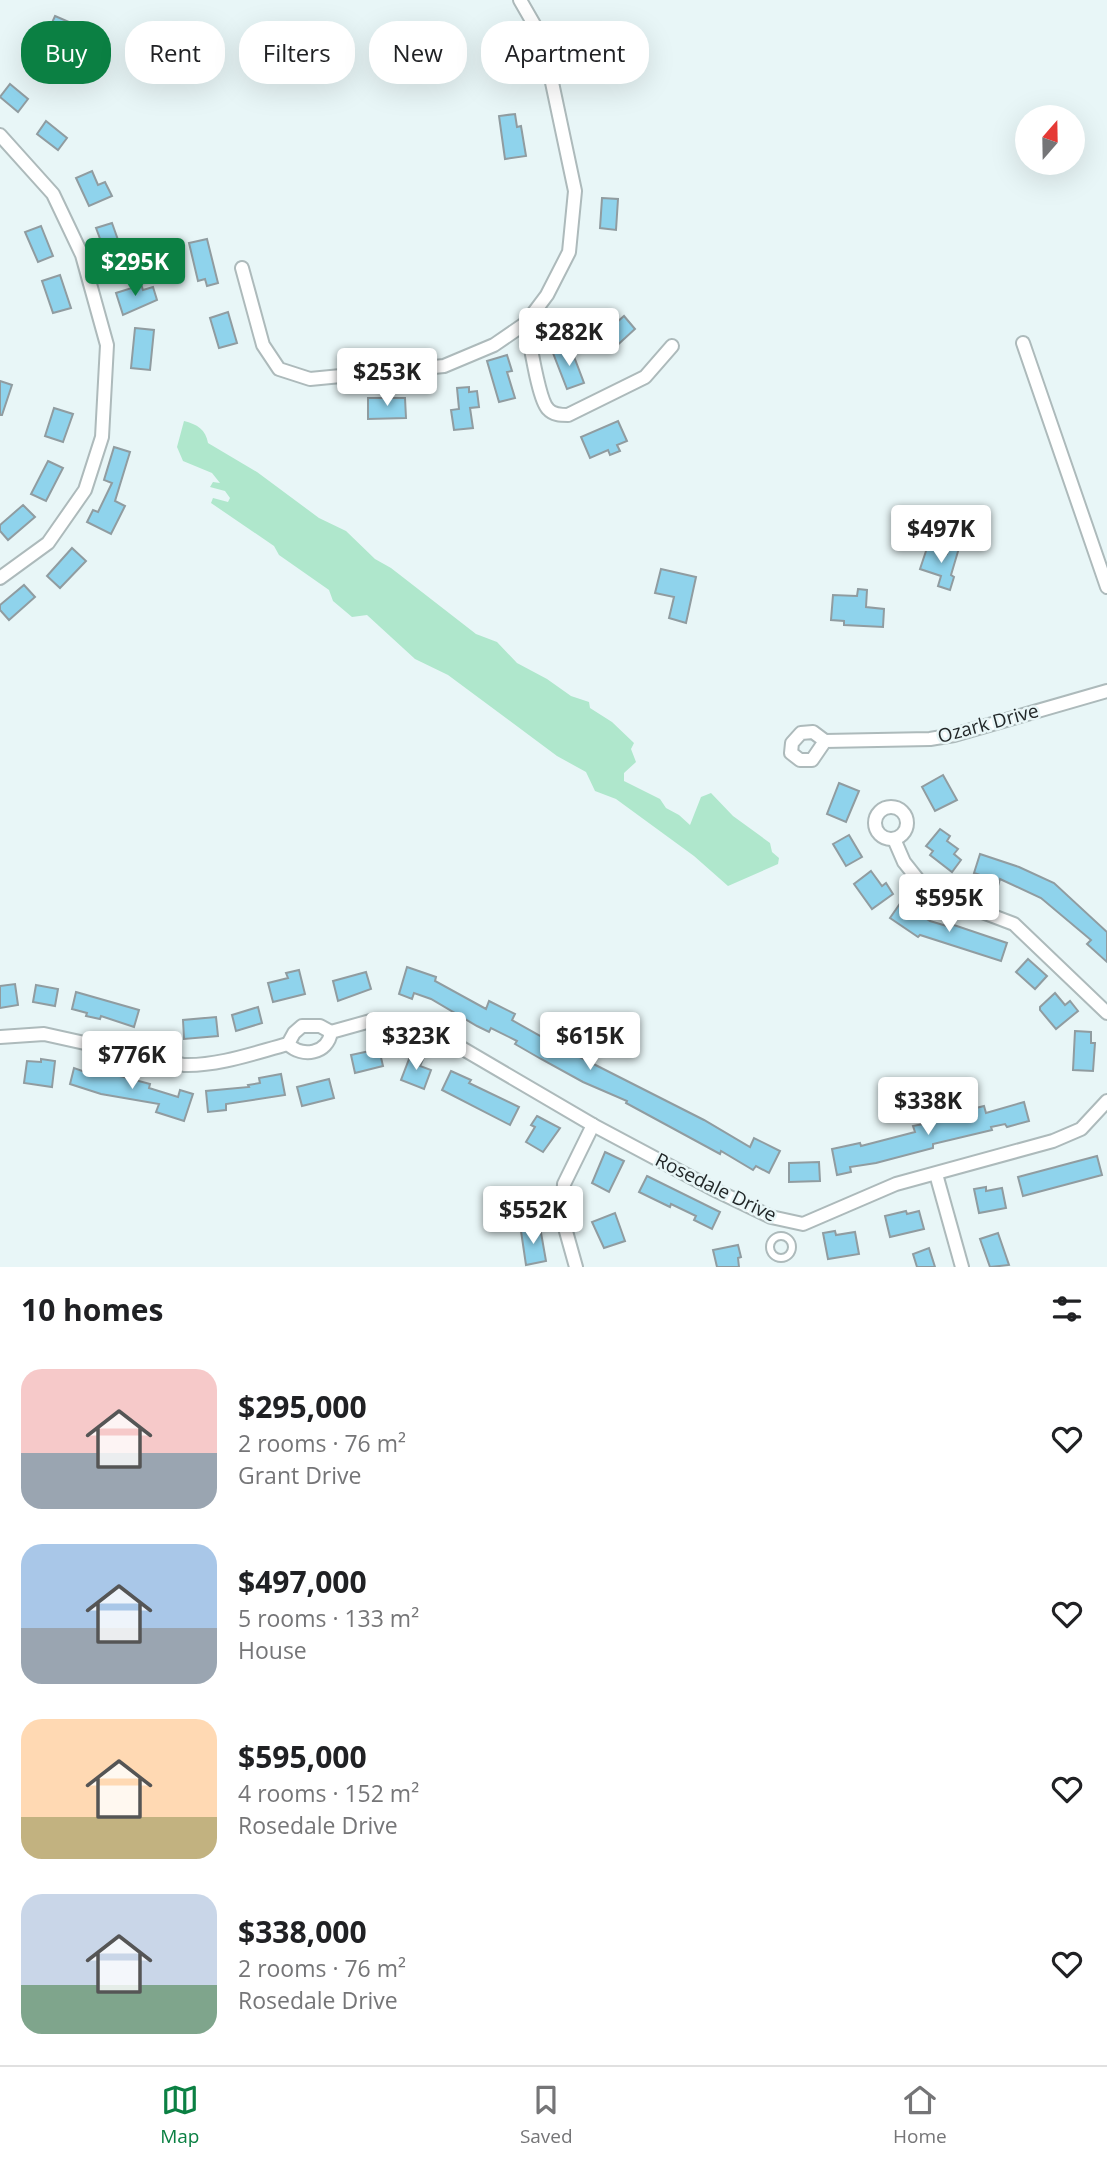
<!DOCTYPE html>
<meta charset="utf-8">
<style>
:root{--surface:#fff;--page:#f6f6f6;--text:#202124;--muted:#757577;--line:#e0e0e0;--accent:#0b8043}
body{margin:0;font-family:"Open Sans",sans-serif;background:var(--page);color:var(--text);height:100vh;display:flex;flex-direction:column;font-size:26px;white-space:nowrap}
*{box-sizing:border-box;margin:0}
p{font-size:23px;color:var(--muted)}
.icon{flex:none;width:38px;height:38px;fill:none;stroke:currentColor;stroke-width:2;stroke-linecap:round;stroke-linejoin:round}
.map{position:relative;height:1267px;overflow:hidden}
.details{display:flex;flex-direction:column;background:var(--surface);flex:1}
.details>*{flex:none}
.top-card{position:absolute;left:21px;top:21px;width:700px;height:63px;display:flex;gap:14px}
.needle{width:46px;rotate:20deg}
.fabs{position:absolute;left:1015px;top:105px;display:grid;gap:14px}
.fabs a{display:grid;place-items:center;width:70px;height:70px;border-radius:50%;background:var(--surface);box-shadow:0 7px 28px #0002;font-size:35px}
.price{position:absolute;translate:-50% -60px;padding:0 16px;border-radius:7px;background:#fff;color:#222;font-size:23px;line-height:46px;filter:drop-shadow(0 2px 4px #0008)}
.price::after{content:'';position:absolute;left:50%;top:42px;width:21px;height:16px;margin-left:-10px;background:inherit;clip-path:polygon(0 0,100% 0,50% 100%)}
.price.active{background:var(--accent);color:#fff}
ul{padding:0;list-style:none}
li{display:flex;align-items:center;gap:21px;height:175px;padding:0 21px}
li span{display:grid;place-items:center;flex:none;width:196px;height:140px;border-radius:21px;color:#555}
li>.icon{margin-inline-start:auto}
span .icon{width:84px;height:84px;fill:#fffc;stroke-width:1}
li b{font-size:30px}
h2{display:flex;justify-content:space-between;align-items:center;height:84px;padding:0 21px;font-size:30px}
.pill{padding:0 24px;border-radius:28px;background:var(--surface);box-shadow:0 7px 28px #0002;font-size:24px;line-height:63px}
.pill.active{background:var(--accent);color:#fff}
.menu{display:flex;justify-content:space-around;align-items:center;height:98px;border-top:2px solid var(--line);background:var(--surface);font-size:19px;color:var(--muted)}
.menu a{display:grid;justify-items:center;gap:4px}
.menu .active{color:var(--accent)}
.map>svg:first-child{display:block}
.green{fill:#afe7cc}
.building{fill:#8fd3ec;stroke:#909ca0;stroke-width:2}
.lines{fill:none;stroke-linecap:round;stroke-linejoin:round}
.service-casing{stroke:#adbabb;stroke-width:10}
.minor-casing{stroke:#adbabb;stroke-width:16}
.service{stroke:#fff;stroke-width:6}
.minor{stroke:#fff;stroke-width:12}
.labels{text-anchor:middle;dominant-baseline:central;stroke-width:5;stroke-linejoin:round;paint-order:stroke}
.street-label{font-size:19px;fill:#222728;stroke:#e8f6f7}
</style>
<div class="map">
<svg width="1107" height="1267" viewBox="0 0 1107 1267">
<rect width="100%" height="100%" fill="#e8f6f7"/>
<path class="green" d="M184,421C197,424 206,430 208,443L257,472L319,518L346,531L375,559L391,568L476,634L497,642L517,663L547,679L571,696L589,702L590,708L612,722L634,743L631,749L636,762L624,773V781L660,799L666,808L679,815L690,825L701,797L711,793L733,816L770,843L772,852L779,858L778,864L728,886L694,856L616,799L595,791L586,772L557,756L448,675L415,659L367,615L352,617L333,601L329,590L279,555L274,546L211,503L213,498L228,502L230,498L225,491L210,487L213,482L220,483L212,473L183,461L177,447Z"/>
<g class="building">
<path d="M55,16L76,25L71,36L50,27Z"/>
<path d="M10,84L28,99L18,112L0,97Z"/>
<path d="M515,114L517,127L521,126L526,156L505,159L499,116Z"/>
<path d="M46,121L67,138L58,150L37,134Z"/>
<path d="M92,171L98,185L105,182L112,196L89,206L76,178Z"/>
<path d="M602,198L618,199L616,230L600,228Z"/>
<path d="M112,223L123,254L108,260L96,228Z"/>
<path d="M41,226L53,256L38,262L25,232Z"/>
<path d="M207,239L218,283L207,286L205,279L198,281L189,243Z"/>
<path d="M60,275L71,308L53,313L42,281Z"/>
<path d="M140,281L143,290L153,287L157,300L123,315L116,293L132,288L130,284Z"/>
<path d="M228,312L237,343L219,348L210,318Z"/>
<path d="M624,316L635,329L612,350L600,337Z"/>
<path d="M135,328L154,330L150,370L131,368Z"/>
<path d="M570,346L584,383L567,389L553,353Z"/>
<path d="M507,355L512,371L507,372L515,398L499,402L487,361Z"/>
<path d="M0,381L12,385L2,415H0Z"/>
<path d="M469,387V392L477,391L479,407L470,408L473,428L454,430L451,410L459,409L457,388Z"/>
<path d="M368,398H405L406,418L368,419Z"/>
<path d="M54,408L73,414L63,442L45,436Z"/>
<path d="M618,421L627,441L617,445L620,451L610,455L608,450L590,458L581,437Z"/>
<path d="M114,447L130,452L115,501L125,506L111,534L87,522L93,510L98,512L112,483L104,480Z"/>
<path d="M48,461L63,468L46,501L31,494Z"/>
<path d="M23,505L35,517L8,540L0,531V525Z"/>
<path d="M949,545L959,548L951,575L954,577L950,590L938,586L941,576L920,569L927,548L947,554Z"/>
<path d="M72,548L86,561L60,588L47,576Z"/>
<path d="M661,569L696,577L686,623L669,618L674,597L655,593Z"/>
<path d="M24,585L35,597L9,620L0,610V605Z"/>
<path d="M858,589L867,590L866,607L884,609L883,627L844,625V621L831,620L833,595L857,596Z"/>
<path d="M943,775L957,800L935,811L922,787Z"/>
<path d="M839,783L859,791L846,822L827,814Z"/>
<path d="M940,829L950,836L947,841L958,849L954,854L961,860L952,872L930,855L933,851L926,846Z"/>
<path d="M849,835L862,857L846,866L833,844Z"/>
<path d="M980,854L1019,867L1054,883L1107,932V962L1087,944L1091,940L1041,898L1000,879L998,886L985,882L986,877L974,873Z"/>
<path d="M871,871L882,886L886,883L893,894L872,909L854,884Z"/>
<path d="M901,902L930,921L950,927L951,924L1007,943L1001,961L920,935L918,937L890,918Z"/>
<path d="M1028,959L1047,976L1035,989L1016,972Z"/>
<path d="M407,967L436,977L435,981L486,1009L489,1001L515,1014L512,1020L560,1047L704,1120L750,1147L754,1138L780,1151L769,1173L756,1166L753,1170L721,1151L720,1154L626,1103L627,1101L583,1082L541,1059L515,1044L517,1041L491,1028L489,1032L477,1026L431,999L414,993L412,999L399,994Z"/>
<path d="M299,970L305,994L273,1002L268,983L288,978L286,973Z"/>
<path d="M366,972L371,989L338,1001L333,981Z"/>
<path d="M15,984L18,1005L0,1008V986Z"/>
<path d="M36,985L58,989L55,1006L33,1002Z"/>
<path d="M76,992L139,1010L134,1027L101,1016L100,1019L86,1016L87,1013L72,1009Z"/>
<path d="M1055,993L1065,1005L1070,1001L1078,1011L1056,1029L1040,1010V1007Z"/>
<path d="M258,1007L262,1023L236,1031L232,1015Z"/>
<path d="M216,1017L218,1036L184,1039L183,1020Z"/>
<path d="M1075,1031L1091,1032V1043H1095L1093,1071L1073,1070Z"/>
<path d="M379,1049L383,1066L355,1073L351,1055Z"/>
<path d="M411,1054L424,1057L420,1066L431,1070L424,1089L401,1080Z"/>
<path d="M41,1059L55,1061L52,1087L24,1083L27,1061L41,1062Z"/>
<path d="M86,1067L150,1084L149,1088L178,1097L180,1090L193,1094L184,1121L156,1112L159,1104L101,1094L70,1084L74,1068L85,1072Z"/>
<path d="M451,1071L471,1080L469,1083L519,1107L510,1125L442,1090Z"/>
<path d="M281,1074L285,1095L226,1104V1110L208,1112L206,1091L249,1087L248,1085L260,1083L259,1078Z"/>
<path d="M329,1079L334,1098L302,1106L297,1087Z"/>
<path d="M1024,1102L1029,1121L1007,1127L1005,1124L991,1127L992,1130L933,1144V1148L876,1163L850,1167L851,1172L837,1175L832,1149L860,1143L861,1146L915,1132L913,1126L969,1115L968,1110L984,1106L986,1113Z"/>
<path d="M537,1116L560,1128L543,1152L526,1142L535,1127L531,1125Z"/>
<path d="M605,1152L624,1161L609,1192L592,1183Z"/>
<path d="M1097,1156L1102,1175L1023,1196L1018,1177Z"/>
<path d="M819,1162L820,1181L789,1182V1163Z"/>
<path d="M647,1176L720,1212L712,1229L694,1220L696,1216L671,1204L670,1207L639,1192Z"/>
<path d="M986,1187V1191L1002,1188L1006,1208L979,1213L974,1189Z"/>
<path d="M515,1189L535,1190L531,1215L513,1213Z"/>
<path d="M906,1211L907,1214L919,1211L924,1229L890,1237L885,1216Z"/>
<path d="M615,1213L625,1241L604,1248L592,1222Z"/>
<path d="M540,1227L546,1261L526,1265L521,1231Z"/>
<path d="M835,1231L836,1235L855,1232L859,1254L828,1259L823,1233Z"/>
<path d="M998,1233L1009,1265L990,1267L980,1239Z"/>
<path d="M738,1245L741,1257L738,1258L739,1267H717L713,1250Z"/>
<path d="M929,1248L935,1267H917L913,1254Z"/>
</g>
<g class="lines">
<g class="service-casing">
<circle id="service" cx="781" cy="1247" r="11"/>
</g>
<g class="minor-casing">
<g id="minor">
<path d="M0,135L53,194L82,255L107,345L102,437L85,490L48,543L0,578"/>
<path d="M242,268L263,345L279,369L310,379L444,366L494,345L526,323L547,295L569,252L575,191L543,40L520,0"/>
<path d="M526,323C530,340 538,399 548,409C553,415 561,415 568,415L645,377L672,346"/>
<path d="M1023,343L1107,587"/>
<path d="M825,741L812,760H800L791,753L792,743L801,733L813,732L825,741L930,739L954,735L1107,691"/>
<circle cx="891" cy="823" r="16"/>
<path d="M894,839L904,862L927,891L1014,924L1107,1013"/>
<path d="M0,1037L44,1034L184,1065C219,1066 254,1053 288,1044C302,1058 328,1054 331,1032L374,1020L412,1025L436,1033L593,1125L713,1189L771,1217L803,1224L896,1184L1053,1141L1081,1129L1107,1101"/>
<path d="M288,1044L294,1033L302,1026H320L331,1032"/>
<path d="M936,1174L962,1267"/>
<path d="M576,1267L562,1217L564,1184L593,1125"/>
</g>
</g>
<use href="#service" class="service"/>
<use href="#minor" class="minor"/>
</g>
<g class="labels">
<g class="street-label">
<text transform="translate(988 723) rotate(-15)">Ozark Drive</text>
<text transform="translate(716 1187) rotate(26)">Rosedale Drive</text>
</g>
</g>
</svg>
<div class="fabs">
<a><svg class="needle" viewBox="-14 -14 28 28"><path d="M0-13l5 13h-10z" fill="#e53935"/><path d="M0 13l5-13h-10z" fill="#757577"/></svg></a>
</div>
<b class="price active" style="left:135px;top:298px">$295K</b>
<b class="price" style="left:569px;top:368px">$282K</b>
<b class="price" style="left:387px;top:408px">$253K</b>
<b class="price" style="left:941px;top:565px">$497K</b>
<b class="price" style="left:949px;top:934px">$595K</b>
<b class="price" style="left:416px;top:1072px">$323K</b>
<b class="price" style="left:590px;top:1072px">$615K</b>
<b class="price" style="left:132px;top:1091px">$776K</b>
<b class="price" style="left:928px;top:1137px">$338K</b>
<b class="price" style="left:533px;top:1246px">$552K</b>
<div class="top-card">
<a class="pill active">Buy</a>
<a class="pill">Rent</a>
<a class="pill">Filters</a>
<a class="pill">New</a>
<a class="pill">Apartment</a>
</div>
</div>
<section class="details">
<h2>10 homes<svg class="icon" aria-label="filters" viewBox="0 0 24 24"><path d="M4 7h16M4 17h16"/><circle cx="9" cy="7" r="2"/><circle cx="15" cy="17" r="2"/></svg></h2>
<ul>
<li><span style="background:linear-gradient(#f6c9c9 60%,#9aa5b1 0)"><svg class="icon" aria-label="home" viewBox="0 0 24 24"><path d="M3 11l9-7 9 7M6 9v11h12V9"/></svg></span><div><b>$295,000</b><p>2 rooms · 76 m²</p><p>Grant Drive</p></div><svg class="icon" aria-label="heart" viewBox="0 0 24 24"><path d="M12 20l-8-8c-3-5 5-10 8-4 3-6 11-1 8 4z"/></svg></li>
<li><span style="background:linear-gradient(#a9c7e8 60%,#9aa5b1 0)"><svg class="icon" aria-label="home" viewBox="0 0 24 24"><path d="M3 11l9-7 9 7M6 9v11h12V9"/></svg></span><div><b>$497,000</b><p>5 rooms · 133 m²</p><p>House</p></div><svg class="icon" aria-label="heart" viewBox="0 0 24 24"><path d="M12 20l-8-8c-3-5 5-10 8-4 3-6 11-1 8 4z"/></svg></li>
<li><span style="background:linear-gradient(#ffd9b3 70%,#c2b280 0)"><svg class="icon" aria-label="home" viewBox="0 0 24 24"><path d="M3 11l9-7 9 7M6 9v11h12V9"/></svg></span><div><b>$595,000</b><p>4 rooms · 152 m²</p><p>Rosedale Drive</p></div><svg class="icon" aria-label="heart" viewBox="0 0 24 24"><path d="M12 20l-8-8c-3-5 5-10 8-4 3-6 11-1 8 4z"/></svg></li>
<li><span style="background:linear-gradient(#c9d6e8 65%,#7fa58c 0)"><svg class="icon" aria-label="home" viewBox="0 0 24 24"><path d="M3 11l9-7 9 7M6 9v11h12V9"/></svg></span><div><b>$338,000</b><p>2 rooms · 76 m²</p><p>Rosedale Drive</p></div><svg class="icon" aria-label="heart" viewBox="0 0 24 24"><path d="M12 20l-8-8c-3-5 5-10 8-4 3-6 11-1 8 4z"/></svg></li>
</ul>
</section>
<nav class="menu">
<a class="active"><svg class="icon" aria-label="map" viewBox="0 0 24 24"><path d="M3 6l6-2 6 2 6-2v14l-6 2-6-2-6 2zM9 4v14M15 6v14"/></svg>Map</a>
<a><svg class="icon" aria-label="saved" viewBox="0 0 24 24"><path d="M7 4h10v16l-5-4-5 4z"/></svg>Saved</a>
<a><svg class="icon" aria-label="home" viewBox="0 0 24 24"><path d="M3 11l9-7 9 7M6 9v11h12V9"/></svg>Home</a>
</nav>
